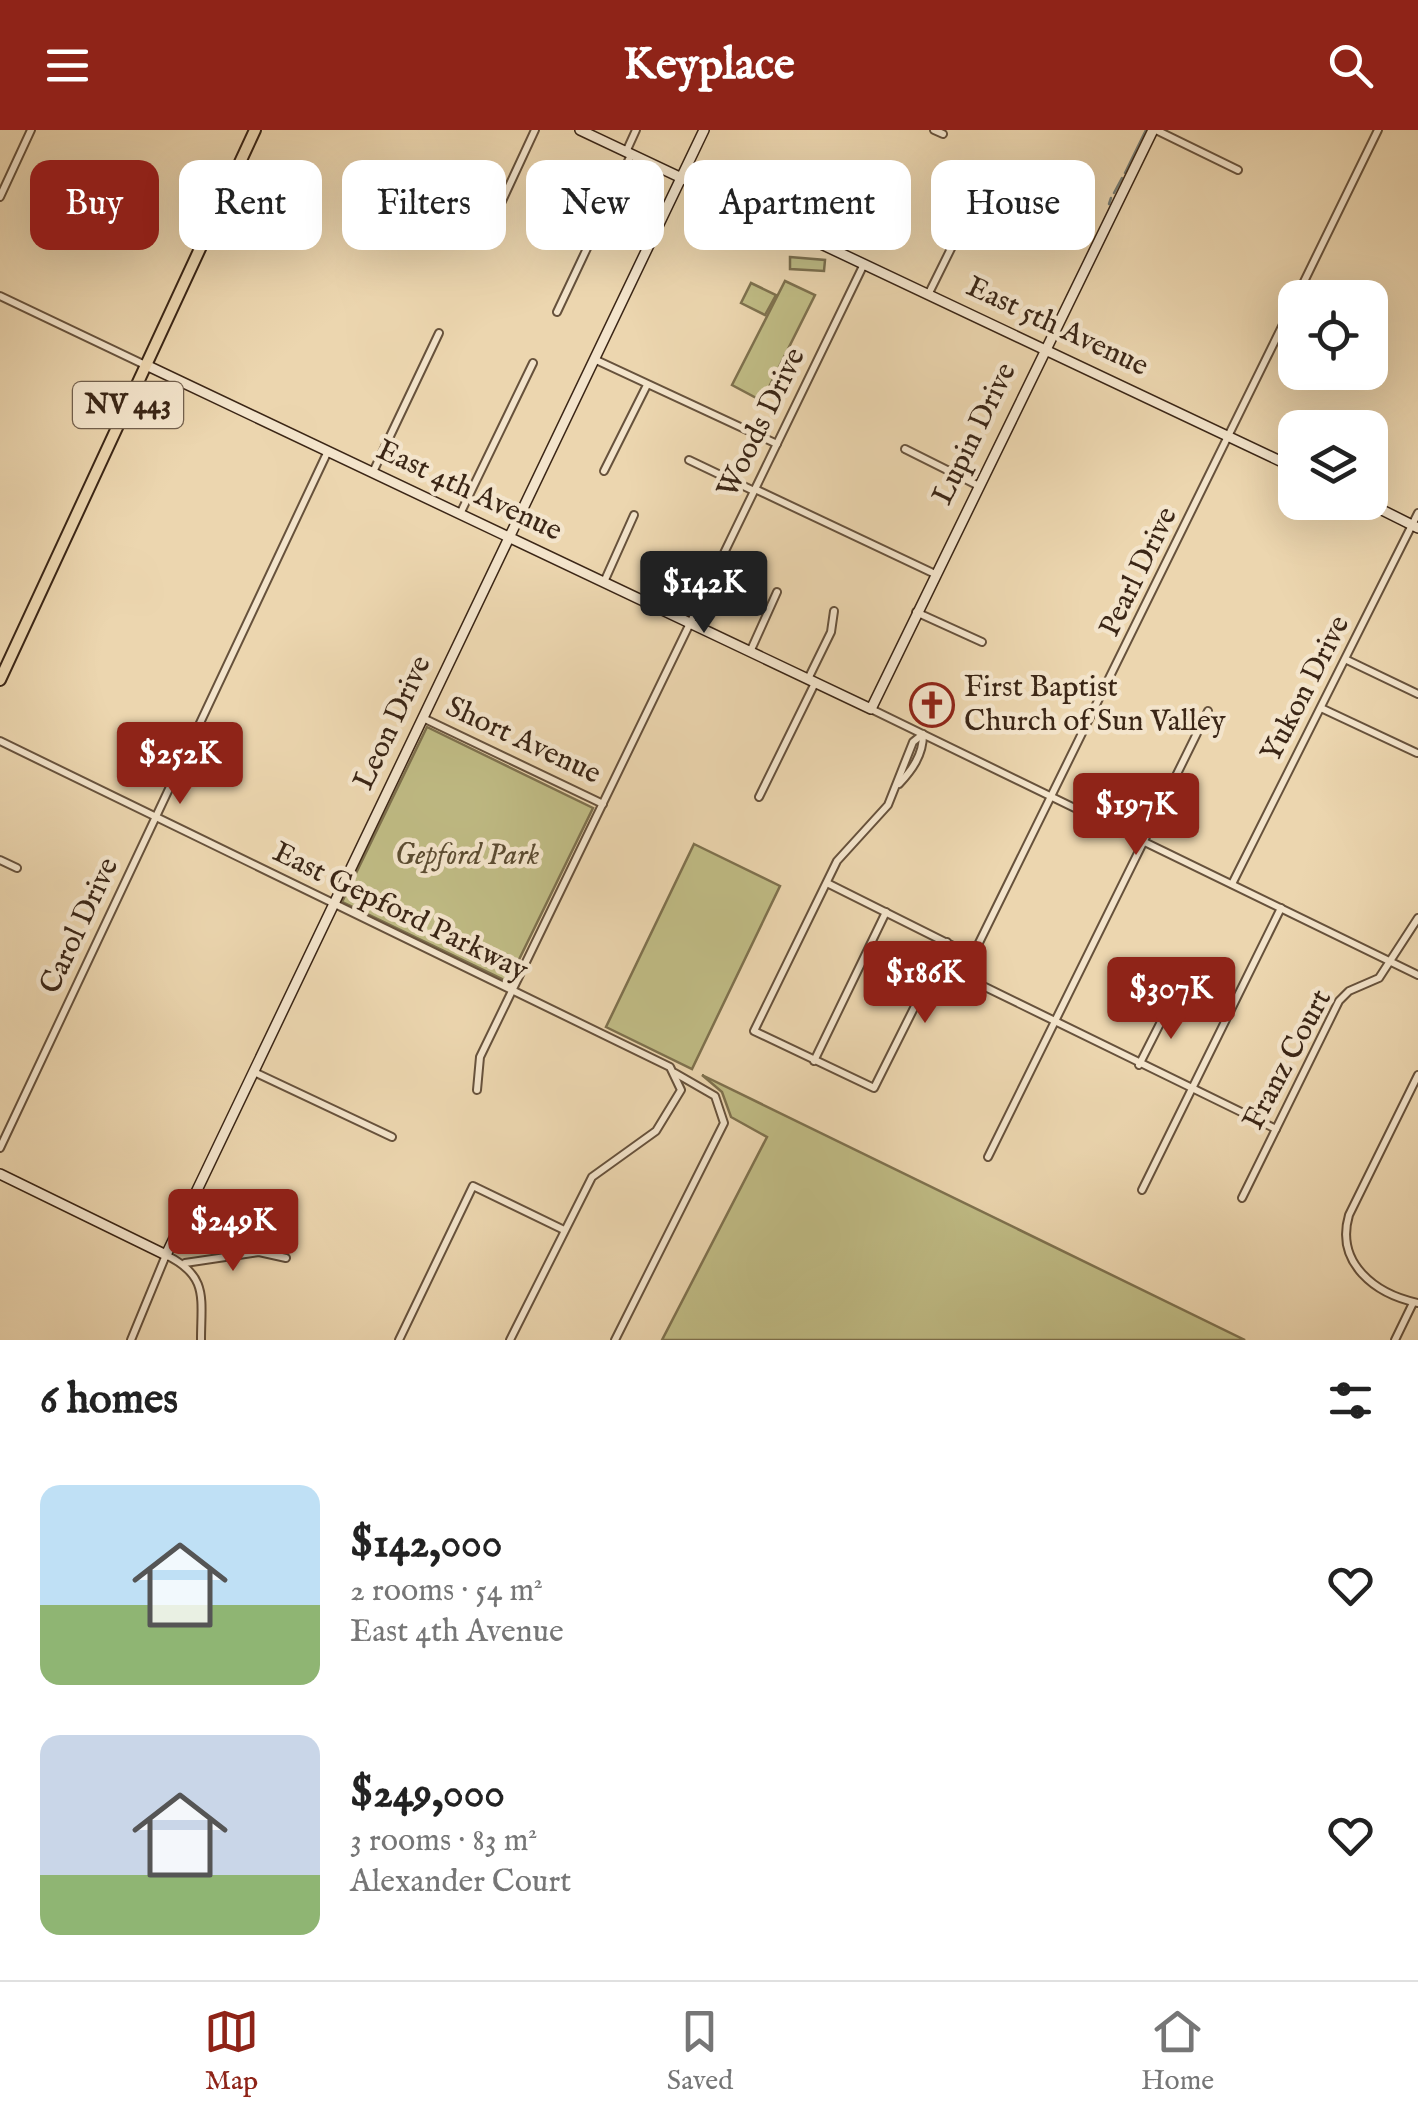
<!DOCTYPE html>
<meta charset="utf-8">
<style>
:root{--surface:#fff;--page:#f6f6f6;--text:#222;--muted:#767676;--line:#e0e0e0;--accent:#8f2418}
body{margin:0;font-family:"IM FELL English",serif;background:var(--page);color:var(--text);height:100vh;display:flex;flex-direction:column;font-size:38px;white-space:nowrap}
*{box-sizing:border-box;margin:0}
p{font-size:32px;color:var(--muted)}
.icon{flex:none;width:55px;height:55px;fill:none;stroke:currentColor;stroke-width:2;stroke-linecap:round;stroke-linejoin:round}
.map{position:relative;height:1210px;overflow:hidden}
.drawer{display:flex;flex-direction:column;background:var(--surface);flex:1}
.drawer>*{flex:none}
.top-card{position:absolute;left:30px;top:30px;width:1360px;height:90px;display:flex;gap:20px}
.buttons{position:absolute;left:1278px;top:150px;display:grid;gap:20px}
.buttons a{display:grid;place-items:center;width:110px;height:110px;border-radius:20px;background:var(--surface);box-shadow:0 10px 40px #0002;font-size:50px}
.price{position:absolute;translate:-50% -85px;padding:0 22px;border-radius:10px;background:var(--accent);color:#fff;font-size:32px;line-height:65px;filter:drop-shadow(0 2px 5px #0008)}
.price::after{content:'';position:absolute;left:50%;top:60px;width:30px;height:22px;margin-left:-15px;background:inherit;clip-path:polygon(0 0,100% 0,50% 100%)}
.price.active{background:#222;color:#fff}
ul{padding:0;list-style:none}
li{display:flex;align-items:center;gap:30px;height:250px;padding:0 40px}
li span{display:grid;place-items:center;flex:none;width:280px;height:200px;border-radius:20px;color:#555}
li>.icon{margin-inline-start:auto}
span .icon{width:120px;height:120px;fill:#fffc;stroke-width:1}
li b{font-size:42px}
h2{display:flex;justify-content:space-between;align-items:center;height:120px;padding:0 40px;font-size:42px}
.chip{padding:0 35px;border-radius:20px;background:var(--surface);box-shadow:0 10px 40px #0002;font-size:35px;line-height:90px}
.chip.active{background:var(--accent);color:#fff}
header{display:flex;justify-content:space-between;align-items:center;height:130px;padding:0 40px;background:var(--accent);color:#fff;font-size:45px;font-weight:700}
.menu{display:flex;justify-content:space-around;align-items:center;height:140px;border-top:2px solid var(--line);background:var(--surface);font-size:28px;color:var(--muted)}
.menu a{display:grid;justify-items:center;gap:5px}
.menu .active{color:var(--accent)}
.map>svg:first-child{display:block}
.green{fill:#c0bc85;stroke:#7e714e;stroke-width:2.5}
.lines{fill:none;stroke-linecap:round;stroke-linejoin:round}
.stream{stroke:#757d75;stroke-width:2.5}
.street-casing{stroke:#67523c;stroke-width:10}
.secondary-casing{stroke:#3b2616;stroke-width:12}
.primary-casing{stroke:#3b2616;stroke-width:14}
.street{stroke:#f3e4cb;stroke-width:6}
.secondary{stroke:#f3e4cb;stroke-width:9}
.primary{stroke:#ecd6af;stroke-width:10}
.labels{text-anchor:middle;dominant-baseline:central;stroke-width:9;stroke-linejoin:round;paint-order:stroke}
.shield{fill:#f3e4cb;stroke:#725f4c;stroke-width:2.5}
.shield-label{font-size:28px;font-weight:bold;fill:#3b2616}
.street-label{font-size:30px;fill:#3b2616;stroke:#f3e4cb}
.poi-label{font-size:30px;fill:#3b2616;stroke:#f3e4cb;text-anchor:start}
.park-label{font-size:30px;font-style:italic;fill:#5c4c32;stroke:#f3e4cb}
</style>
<header><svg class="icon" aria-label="menu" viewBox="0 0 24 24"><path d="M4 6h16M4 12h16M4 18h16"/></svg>Keyplace<svg class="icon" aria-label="search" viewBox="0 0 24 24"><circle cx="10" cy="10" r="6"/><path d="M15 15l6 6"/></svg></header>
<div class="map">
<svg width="1418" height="1210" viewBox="0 0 1418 1210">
<rect width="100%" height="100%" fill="#ecd6af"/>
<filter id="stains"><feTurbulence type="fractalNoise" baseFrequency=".002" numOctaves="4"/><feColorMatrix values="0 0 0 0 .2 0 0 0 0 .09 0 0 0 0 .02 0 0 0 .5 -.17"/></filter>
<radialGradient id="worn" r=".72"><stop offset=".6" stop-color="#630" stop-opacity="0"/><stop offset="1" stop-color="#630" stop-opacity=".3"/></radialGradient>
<g class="green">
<path d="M790,127L825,130L824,141L790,139Z"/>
<path d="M785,151L815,165L762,271L732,255Z"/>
<path d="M751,153L776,165L765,185L741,173Z"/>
<path d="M427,597L593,678L508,852L342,772Z"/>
<path d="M694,714L780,756L692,939L606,897Z"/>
<path d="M702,945L1245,1210H662L767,1007L731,987L722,962Z"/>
</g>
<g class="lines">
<g class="stream">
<path d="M1125,43L1146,0"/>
<path d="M1114,63L1122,48"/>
<path d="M1109,74L1111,68"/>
</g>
<g class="street-casing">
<g id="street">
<path d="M934,0L943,4"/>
<path d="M1156,0L1238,40"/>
<path d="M626,22L636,0"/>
<path d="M0,67L31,0"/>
<path d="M482,114L535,0"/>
<path d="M928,165L984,52"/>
<path d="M0,166L145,235"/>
<path d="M1296,168L1378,0"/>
<path d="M557,182L631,25"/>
<path d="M594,229L777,314"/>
<path d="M905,319L977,355"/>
<path d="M689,330L754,361"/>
<path d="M604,341L647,255"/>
<path d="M373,342L439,203"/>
<path d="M755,359L935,444"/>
<path d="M460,384L533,233"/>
<path d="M604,452L634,385"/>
<path d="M916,482L982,512"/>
<path d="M750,522L777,462"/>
<path d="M1347,530L1418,564"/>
<path d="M808,549L831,502L834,481"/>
<path d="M1321,578L1417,623"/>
<path d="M871,579L1418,845"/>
<path d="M423,588L603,674"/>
<path d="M923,604L913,612L888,675L837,731L754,901L874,958L947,812"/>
<path d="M0,611L670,937L681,960L656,1001L592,1047L510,1210"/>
<path d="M899,654C912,640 923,625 923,605"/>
<path d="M759,667L815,553"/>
<path d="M0,730L17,738"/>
<path d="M827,753L963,821"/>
<path d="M1232,754L1418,383"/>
<path d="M814,931L886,782"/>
<path d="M1139,935L1171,872"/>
<path d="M254,942L392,1007"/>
<path d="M1418,945L1349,1085C1335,1133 1375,1164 1418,1173"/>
<path d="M477,960L480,927L864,134"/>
<path d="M1276,999L977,853L969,841L972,827L1295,170"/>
<path d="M0,1018L328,321"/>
<path d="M988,1027L1208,581"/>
<path d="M1142,1060L1281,778"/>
<path d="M1242,1068L1339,871L1349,861L1379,848L1418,788"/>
<path d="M185,1133L259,1122L286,1128"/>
<path d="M131,1210L166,1125C209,1146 201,1168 201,1210"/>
<path d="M399,1210L473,1056L564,1100"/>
<path d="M615,1210L724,993L715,966L675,943"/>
<path d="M1395,1210L1413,1173"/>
</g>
</g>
<g class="secondary-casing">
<g id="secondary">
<path d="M580,0L1295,338"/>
<path d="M146,235L871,579L1153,0"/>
<path d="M1366,372L1418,398"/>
<path d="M0,1044L166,1125L704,0"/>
</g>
</g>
<g class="primary-casing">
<path id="primary" d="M0,550L255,0"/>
</g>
<use href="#street" class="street"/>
<use href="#secondary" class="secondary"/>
<use href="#primary" class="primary"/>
</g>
<defs>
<g id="church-ring" transform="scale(2.25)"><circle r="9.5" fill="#f3e4cb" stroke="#8f2418" stroke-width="1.5"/><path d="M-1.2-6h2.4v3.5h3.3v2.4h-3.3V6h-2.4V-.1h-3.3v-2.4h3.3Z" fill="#8f2418"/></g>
</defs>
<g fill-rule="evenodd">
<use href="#church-ring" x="932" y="575"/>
</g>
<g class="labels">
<rect class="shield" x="73" y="252" width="110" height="46" rx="8"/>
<g class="shield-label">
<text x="128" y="275">NV 443</text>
</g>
<g class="street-label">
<text transform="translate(1057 197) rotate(25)">East 5th Avenue</text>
<text transform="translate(762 293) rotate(-64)">Woods Drive</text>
<text transform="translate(975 304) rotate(-64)">Lupin Drive</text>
<text transform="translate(469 361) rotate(25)">East 4th Avenue</text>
<text transform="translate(1139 442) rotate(-64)">Pearl Drive</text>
<text transform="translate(1306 559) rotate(-63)">Yukon Drive</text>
<text transform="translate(393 593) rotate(-65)">Leon Drive</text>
<text transform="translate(523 611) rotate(25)">Short Avenue</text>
<text transform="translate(400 782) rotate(26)">East Gepford Parkway</text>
<text transform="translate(80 796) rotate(-65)">Carol Drive</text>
<text transform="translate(1288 930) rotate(-62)">Franz Court</text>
</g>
<g class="poi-label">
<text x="964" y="558">First Baptist<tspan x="964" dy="34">Church of Sun Valley</tspan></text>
</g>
<g class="park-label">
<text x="467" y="726">Gepford Park</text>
</g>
</g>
<rect width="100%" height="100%" filter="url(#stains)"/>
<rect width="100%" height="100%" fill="url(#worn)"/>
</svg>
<div class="buttons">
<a><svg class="icon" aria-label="locate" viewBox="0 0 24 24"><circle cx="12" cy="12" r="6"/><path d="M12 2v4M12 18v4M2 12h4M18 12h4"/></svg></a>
<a><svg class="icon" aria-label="layers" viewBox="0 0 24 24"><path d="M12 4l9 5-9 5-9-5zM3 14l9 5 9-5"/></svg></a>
</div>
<b class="price active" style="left:704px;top:506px">$142K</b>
<b class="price" style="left:180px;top:677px">$252K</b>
<b class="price" style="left:1136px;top:728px">$197K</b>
<b class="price" style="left:925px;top:896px">$186K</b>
<b class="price" style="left:1171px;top:912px">$307K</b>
<b class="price" style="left:233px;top:1144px">$249K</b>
<div class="top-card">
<a class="chip active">Buy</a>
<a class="chip">Rent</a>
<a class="chip">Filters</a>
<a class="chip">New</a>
<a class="chip">Apartment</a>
<a class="chip">House</a>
</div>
</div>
<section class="drawer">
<h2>6 homes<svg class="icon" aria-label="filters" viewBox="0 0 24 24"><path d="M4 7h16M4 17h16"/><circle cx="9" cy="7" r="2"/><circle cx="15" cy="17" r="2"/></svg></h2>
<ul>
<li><span style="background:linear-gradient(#bfe0f5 60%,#8fb573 0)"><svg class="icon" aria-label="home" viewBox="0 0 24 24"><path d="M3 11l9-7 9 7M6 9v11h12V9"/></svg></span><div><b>$142,000</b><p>2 rooms · 54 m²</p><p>East 4th Avenue</p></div><svg class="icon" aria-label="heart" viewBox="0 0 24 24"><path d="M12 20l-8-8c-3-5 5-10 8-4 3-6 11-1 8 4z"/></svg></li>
<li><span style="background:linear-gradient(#c9d6e8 70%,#8fb573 0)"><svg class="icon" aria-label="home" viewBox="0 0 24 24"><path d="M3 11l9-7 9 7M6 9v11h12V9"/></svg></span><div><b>$249,000</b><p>3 rooms · 83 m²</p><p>Alexander Court</p></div><svg class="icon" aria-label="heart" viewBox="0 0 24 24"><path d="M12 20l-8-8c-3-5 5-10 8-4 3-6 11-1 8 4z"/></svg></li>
</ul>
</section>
<nav class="menu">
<a class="active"><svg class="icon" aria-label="map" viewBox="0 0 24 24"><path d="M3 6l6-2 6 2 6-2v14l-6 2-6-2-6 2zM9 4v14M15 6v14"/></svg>Map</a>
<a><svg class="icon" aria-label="saved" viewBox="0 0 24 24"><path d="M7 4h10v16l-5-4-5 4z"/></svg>Saved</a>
<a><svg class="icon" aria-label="home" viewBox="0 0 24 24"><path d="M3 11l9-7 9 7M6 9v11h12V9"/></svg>Home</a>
</nav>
